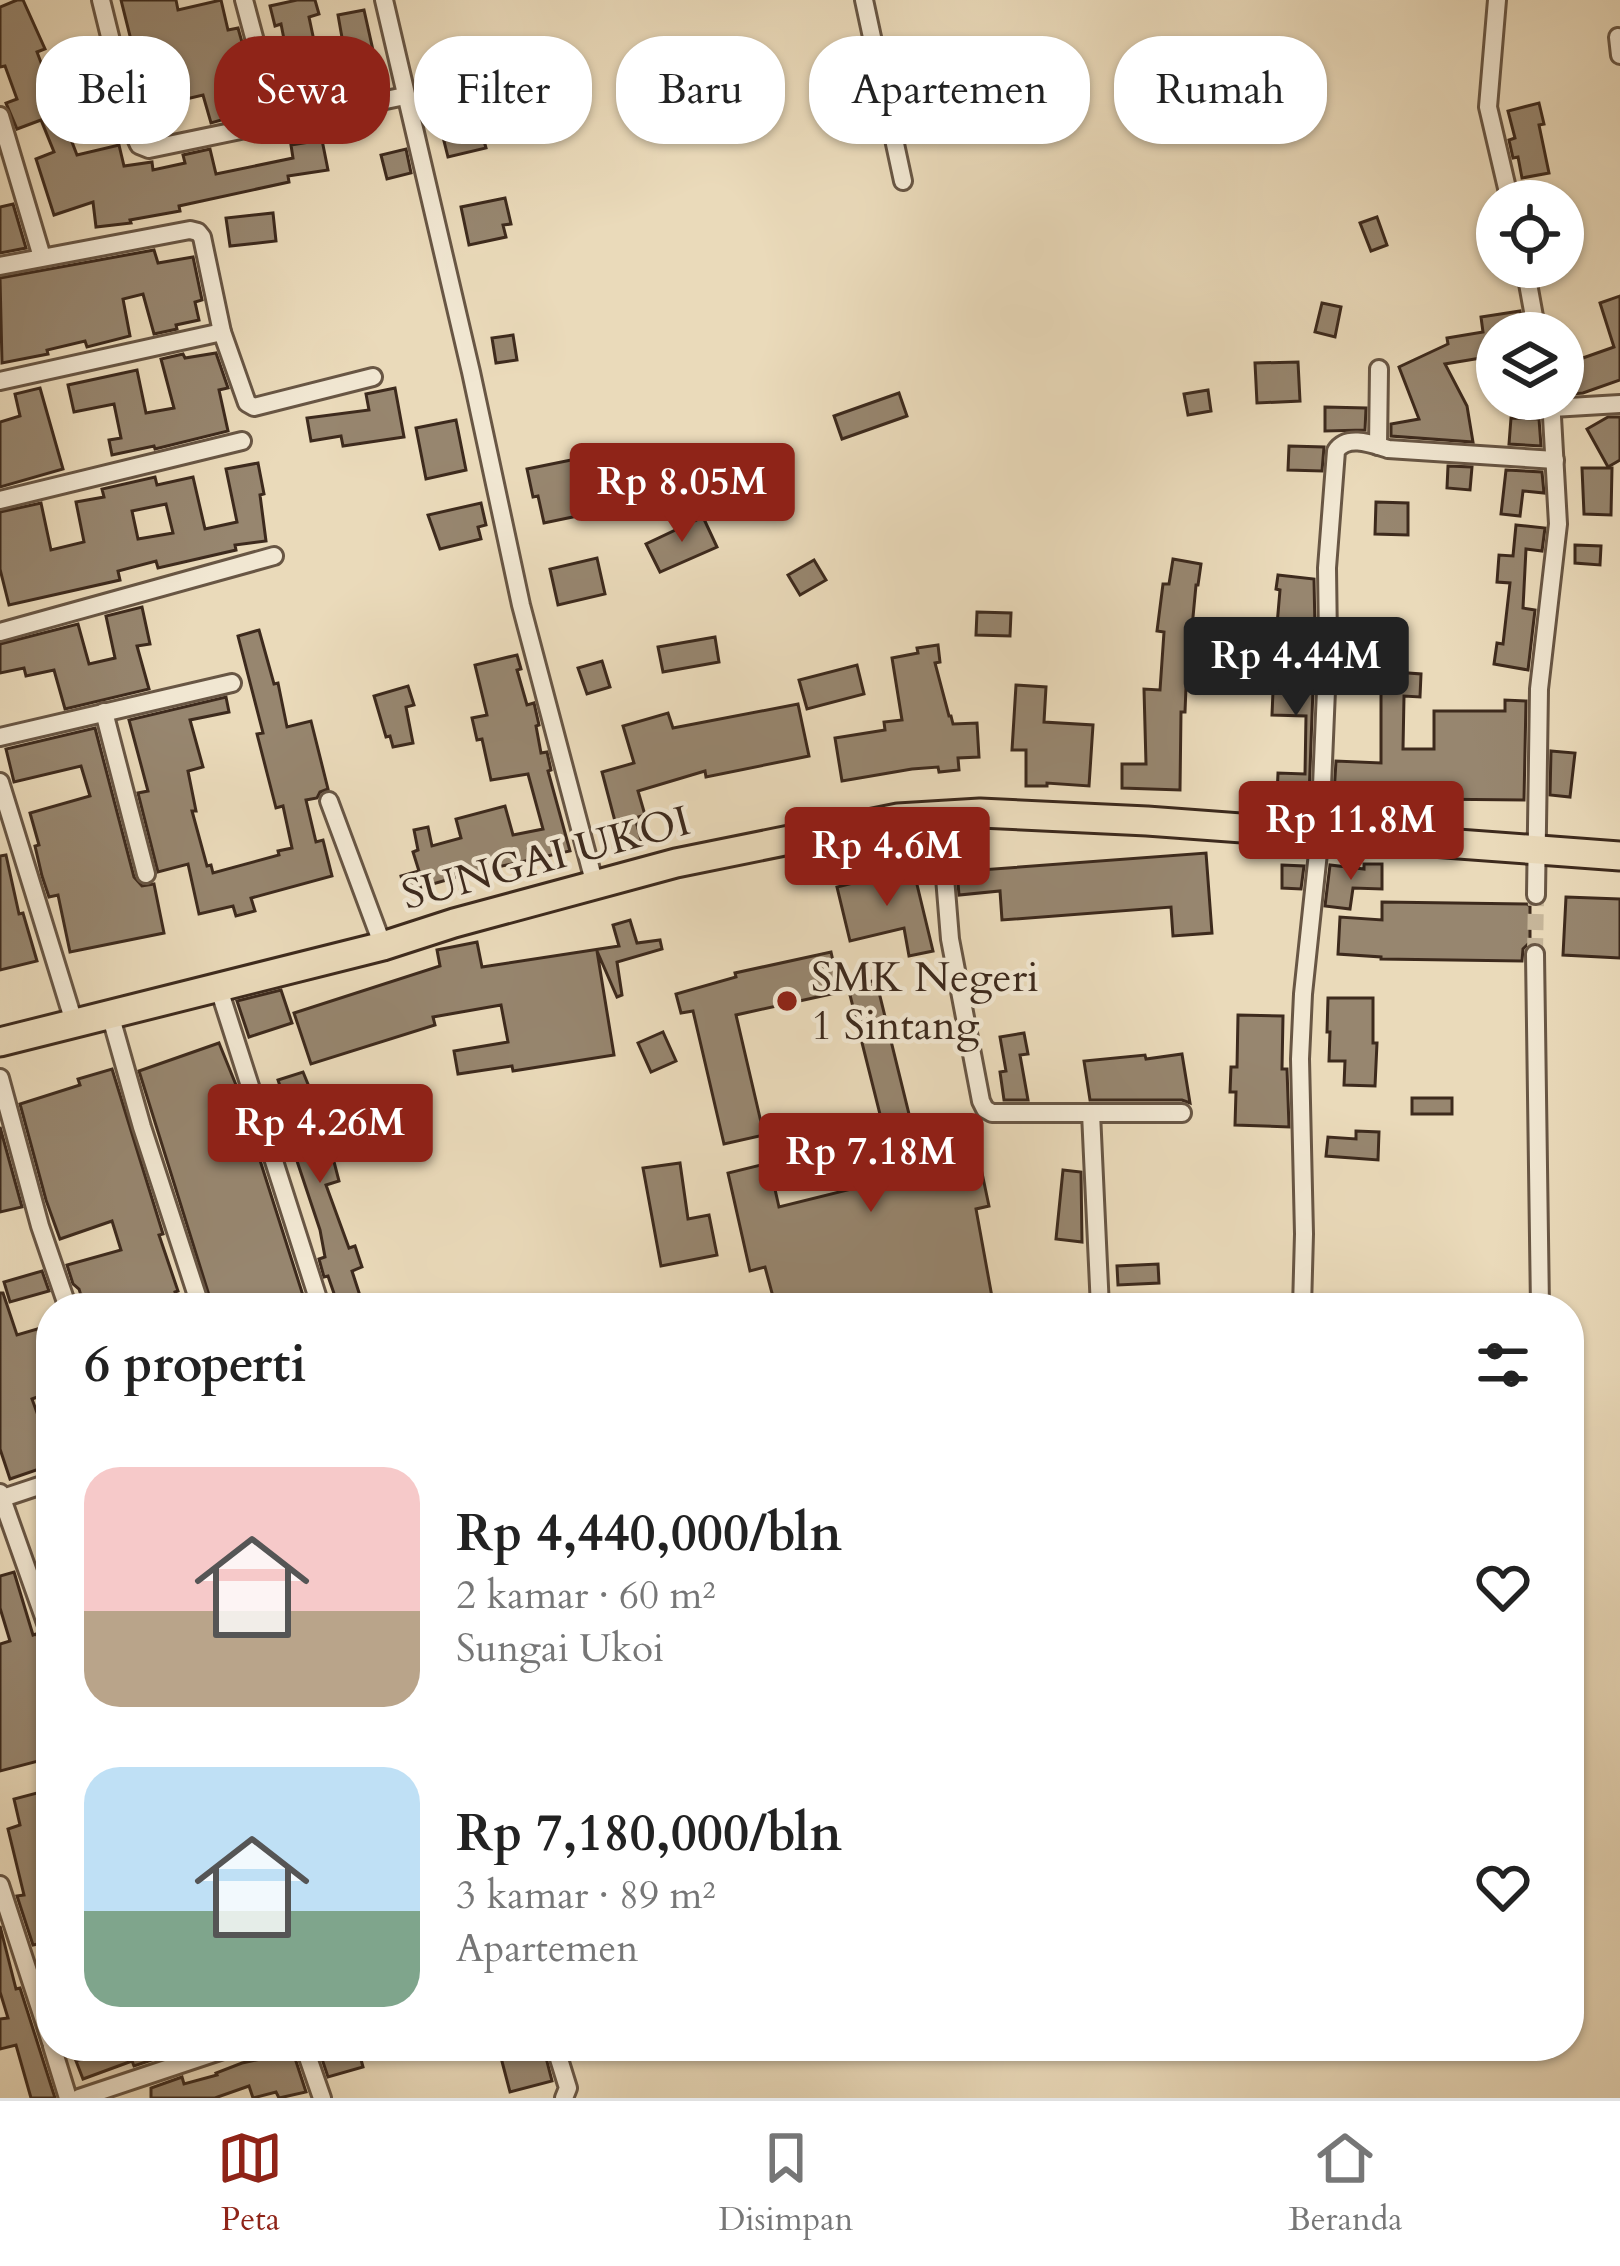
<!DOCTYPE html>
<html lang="id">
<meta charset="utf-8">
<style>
:root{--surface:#fff;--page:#f2f2f2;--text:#222;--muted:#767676;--line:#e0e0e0;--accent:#8f2418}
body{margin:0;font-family:Cardo,serif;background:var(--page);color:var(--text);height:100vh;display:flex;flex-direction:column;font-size:45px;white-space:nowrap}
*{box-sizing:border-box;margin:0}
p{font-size:39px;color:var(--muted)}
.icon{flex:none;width:66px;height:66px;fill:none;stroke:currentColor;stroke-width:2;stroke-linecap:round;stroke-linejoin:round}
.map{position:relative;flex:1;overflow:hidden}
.side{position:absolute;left:36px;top:1293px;width:1548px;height:768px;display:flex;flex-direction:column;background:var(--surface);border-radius:48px;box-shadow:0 3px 9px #0004}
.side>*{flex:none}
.guide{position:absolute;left:36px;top:36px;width:1548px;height:108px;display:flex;gap:24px}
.controls{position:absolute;left:1476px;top:180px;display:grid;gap:24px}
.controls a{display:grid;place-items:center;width:108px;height:108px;border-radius:50%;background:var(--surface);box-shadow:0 3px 9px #0004;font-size:60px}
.price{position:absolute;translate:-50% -102px;padding:0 27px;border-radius:12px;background:var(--accent);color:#fff;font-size:39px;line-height:78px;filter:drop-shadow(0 3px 6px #0008)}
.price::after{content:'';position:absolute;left:50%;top:72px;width:36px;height:27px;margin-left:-18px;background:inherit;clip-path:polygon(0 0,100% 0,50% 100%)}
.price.on{background:#222;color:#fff}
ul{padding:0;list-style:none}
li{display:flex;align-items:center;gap:36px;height:300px;padding:0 48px}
li span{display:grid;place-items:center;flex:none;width:336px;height:240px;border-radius:36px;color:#555}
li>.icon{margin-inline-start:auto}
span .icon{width:144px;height:144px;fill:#fffc;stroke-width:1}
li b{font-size:51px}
h2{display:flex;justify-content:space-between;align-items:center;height:144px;padding:0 48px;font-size:51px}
.pill{padding:0 42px;border-radius:48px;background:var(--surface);box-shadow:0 3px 9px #0004;font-size:42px;line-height:108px}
.pill.on{background:var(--accent);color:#fff}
.tabs{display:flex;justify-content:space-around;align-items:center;height:168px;border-top:3px solid var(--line);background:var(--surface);font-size:33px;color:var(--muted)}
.tabs a{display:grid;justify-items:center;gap:6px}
.tabs .on{color:var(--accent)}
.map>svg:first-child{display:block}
.building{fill:#97866f;stroke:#3d2a1d;stroke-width:3;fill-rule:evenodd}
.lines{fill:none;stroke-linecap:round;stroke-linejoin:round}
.minor-tunnel{stroke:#c7b79b;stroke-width:16;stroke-dasharray:16 8;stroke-linecap:butt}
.minor-casing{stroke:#685644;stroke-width:22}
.trunk-casing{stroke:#3d2a1d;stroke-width:33}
.minor{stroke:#f1e7d2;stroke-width:16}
.trunk{stroke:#eadaba;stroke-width:27}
.poi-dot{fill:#8f2418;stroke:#f1e7d2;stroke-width:4.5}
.labels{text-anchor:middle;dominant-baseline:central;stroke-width:9;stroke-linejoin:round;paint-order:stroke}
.street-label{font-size:42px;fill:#3d2a1d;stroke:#f1e7d2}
.poi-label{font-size:42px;fill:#3d2a1d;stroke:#f1e7d2;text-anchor:start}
</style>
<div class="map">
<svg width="1620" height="2098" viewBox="0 0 1620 2098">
<rect width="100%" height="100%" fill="#eadaba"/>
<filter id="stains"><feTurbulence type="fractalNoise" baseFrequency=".00167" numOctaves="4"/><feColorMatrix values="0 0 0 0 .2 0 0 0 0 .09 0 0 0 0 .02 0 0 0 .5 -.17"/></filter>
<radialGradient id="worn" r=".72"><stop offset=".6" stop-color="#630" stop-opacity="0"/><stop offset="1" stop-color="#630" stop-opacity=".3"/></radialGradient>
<g class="building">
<path d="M17,0H23L45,49L37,52L57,105L111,93L117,118L67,129L77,155L119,145L124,166L152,162L153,170L185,163L183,155L210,149L216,174L293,158L291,145L322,140L328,170L288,176L289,182L179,206L180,211L130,220L131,223L96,227L93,202L54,215L36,159L54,152L41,120L17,129L6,103L17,99L5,66L0,67V7Z"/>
<path d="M121,0H176L178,10L221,0L228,30L238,28L253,81L245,83L253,111L211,123L203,95L148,108Z"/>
<path d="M297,0H315L319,14L309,17L317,55L344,49L338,15L364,10L377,68L383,67L387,87L305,104L304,98L296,100L281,24L275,26L270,6Z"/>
<path d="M524,68L529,93L487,102L492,123L480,126L486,148L448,157L443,137L454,134L446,96L500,84L497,73Z"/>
<path d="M1539,103L1544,124L1539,125L1549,173L1522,178L1518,157L1513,158L1509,140L1515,138L1508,111Z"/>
<path d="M406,149L411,173L387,179L381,155Z"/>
<path d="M505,198L511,224L503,225L506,237L469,245L461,207Z"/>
<path d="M13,204L26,248L0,253V207Z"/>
<path d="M273,213L276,241L230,246L226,218Z"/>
<path d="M1377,217L1387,245L1371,251L1360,223Z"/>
<path d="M154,250L158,263L193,257L202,300L195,302L199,320L176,325L177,329L154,334L143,294L123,299L130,336L87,347L85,341L47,350L48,354L2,363L0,278Z"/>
<path d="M1620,296V380L1583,393L1573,394L1563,365L1614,347L1600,303Z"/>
<path d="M1322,303L1341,307L1335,337L1315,332Z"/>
<path d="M1520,311L1524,333H1497V368H1489L1487,357L1445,364L1467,406L1473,442L1391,436V424L1419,419L1399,367L1448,344L1447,338L1483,332L1481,317Z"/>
<path d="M513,335L517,360L496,363L492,338Z"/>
<path d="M216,353L228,388L219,390L228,431L155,449L154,446L112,455L109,440L121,438L114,404L74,412L68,385L137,370L146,413L174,408L161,359L183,354L185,358Z"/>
<path d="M1298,362L1300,401L1257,403L1255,363Z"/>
<path d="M40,388L63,469L0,487V422L20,416L15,394Z"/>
<path d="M395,388L404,437L343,446L341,436L311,441L307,418L369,410L366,394Z"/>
<path d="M1208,390L1211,411L1188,415L1184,394Z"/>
<path d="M899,393L907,416L842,439L834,416Z"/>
<path d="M1325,407L1366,408L1365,430L1325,431Z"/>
<path d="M1608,417H1620V460L1608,467L1587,429Z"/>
<path d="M1511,418L1539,419L1541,446L1509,444Z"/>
<path d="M456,420L466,470L426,479L416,428Z"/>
<path d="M1289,446L1324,447L1322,471L1288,470Z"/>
<path d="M576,459L587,514L544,523L538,496L533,497L527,469Z"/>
<path d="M258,463L264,494L260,495L266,541L235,545L236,550L158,568L156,561L118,571L120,580L9,605L0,569V512L41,503L51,550L84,542L76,502L104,497L102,489L155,477L157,485L193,477L205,529L237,522L226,469ZM166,504L173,533L138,539L132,511Z"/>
<path d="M1448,466L1472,467L1470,490L1447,488Z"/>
<path d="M1582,468H1612L1611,515L1584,514Z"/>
<path d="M1506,470L1542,472L1544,493L1523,491L1520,516L1501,514Z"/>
<path d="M1376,502L1408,503V535L1375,534Z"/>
<path d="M481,503L486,525L478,527L481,539L440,549L428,515Z"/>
<path d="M703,517L717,547L660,572L646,544Z"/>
<path d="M1516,525L1545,528L1542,551L1526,549L1523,608L1535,610L1528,670L1494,664L1497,643L1503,644L1510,583L1497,582L1499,555L1513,556Z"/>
<path d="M1575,545L1601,546L1600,565L1575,563Z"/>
<path d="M597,558L605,594L558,605L550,569Z"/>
<path d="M1173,559L1201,564L1198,585H1196L1191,638V664L1195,665L1192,687H1186L1185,712H1181L1180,790L1122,788V764H1146L1144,689L1160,690L1164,632L1157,631L1163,584H1169Z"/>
<path d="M814,560L826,580L800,595L788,575Z"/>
<path d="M1278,575L1314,579L1315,629L1277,625L1280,590L1276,589Z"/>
<path d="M142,607L150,644L137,646L149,689L65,709L54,670L26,676L24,668L0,673V644L78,624L89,664L115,658L106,616Z"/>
<path d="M977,612L1011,613L1010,636L976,635Z"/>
<path d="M1341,625L1369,626L1367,662L1351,661L1352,642L1341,641Z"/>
<path d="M259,630L274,684L278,683L287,727L311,721L328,789L320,792L317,798L306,800L316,842L323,840L332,876L251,898L255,911L236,916L233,906L199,914L188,864L158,872L138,793L148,791L129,720L226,697L229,712L190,720L203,767L188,771L196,811H192L207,866L211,865L213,873L279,855L278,851L292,848L283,806L276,808L257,734L263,733L238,636Z"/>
<path d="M715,637L719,662L663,672L658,647Z"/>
<path d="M938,645L940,662L935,663L949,716H951L953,724L977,723L979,757L958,758L959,770L939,772L938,767L912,769L842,781L835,738L885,730L884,722L902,720L892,658L918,653L917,648Z"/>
<path d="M517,655L521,669L517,670L527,705L534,703L539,725L536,726L541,753L547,752L551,770L548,771L570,851L471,873L405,892L401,876L419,871L413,852L418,850L414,830L428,827L432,846L461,838L456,819L505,806L513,835L543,829L528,774L491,780L482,739L477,740L472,718L487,715L475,665Z"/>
<path d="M1282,660L1314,662L1309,797L1277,796L1278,773L1305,774L1306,716L1272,715L1273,691H1281Z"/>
<path d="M602,661L610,687L587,694L578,668Z"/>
<path d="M857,665L864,694L807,709L799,680Z"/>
<path d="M1381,671L1421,674L1420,697L1404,696L1403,749H1434V711H1505V700L1526,701L1524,800L1424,799V808L1407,807L1380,805V796L1334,794L1336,761L1381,763Z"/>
<path d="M1016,685L1046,687L1044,722L1093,725L1089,786L1047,783V786H1026V750H1012Z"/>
<path d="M408,686L414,705L406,707L413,743L393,747L390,736L386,737L374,696Z"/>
<path d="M798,704L809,756L706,777L705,771L638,791L645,815L635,818L642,843L622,848L602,772L634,763L623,726L668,713L673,728Z"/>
<path d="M95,728L134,877L142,886L154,884L164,933L70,952L58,895L49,897L42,876L35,846L39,845L30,813L90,796L81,766L14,782L6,749Z"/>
<path d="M1551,751L1575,753L1570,797L1550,795Z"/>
<path d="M977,831L981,870L1206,853L1212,933L1173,936L1171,907L1002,920L1000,891L959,895L954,833Z"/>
<path d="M6,855L19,914L23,913L37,961L0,970V856Z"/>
<path d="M1364,864H1382V889L1353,888L1350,909L1325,906L1330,865L1364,869Z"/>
<path d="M1282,865L1304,866L1301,889L1282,888Z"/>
<path d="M913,868L933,951L909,956L904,928L850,941L837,887Z"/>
<path d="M1566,897L1620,899V958L1563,955Z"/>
<path d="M1382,902L1527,904L1530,906V942L1523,949L1522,961L1381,959V957L1338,954L1340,917L1382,920Z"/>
<path d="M630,920L637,943L660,940L662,949L617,962L622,995L617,997L597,951L614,1055L513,1071L512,1066L458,1074L454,1051L508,1042L501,1005L433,1017L435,1025L311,1064L294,1013L440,966L437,950L477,942L482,967L619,946L613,925Z"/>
<path d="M831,952L840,992L736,1015L764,1135L724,1144L693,1011L681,1013L676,994L736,977L735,973Z"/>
<path d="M876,980L926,1183L982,1173L989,1206L976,1209L994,1308H932L930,1295L877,1308H816L814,1298L776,1308L765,1267L750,1271L728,1173L769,1163L779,1207L896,1178L848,987Z"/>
<path d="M281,990L292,1023L249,1037L237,1001Z"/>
<path d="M1328,998H1373V1043H1377L1375,1086L1344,1085L1345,1061H1329L1330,1032H1327Z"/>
<path d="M1238,1015L1283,1016L1282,1069H1287L1289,1127L1235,1125L1236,1092H1230L1231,1067H1237Z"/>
<path d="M663,1032L676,1061L651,1072L638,1043Z"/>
<path d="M1024,1033L1028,1054L1020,1055L1028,1100H1004L1000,1072L1006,1071L1000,1037Z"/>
<path d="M219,1043L236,1085L307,1308H213L139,1071Z"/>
<path d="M1182,1054L1190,1103L1182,1100H1090L1084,1061L1145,1055L1146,1059Z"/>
<path d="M112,1069L163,1234L159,1235L178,1291L175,1292L180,1308H85L79,1289L73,1284L67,1265L121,1250L112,1221L60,1239L46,1200L20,1104L80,1085L78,1079Z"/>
<path d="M303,1072L324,1123L339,1181L326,1185L349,1248L355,1246L362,1267L352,1271L364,1308H339L329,1279L328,1276L324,1277L319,1259L325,1257L320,1230L280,1110L287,1107L278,1080Z"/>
<rect x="1412" y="1098" width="40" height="16"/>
<path d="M0,1127L22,1207L0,1212Z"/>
<path d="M1356,1131L1379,1132L1378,1160L1326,1156L1328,1137L1356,1139Z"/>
<path d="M680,1163L688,1219L709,1215L717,1255L661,1266L643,1168Z"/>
<path d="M1063,1170L1081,1172L1082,1242L1056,1239Z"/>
<path d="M1158,1264L1159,1283L1118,1285L1117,1266Z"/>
<path d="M42,1271L49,1291L10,1302L4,1282Z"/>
<path d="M0,1293H3L17,1335L51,1325V1392L32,1399L44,1432L51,1430V1465L10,1479L0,1449Z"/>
<path d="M14,1572L33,1635L36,1634L45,1648L48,1658L44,1659L51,1686V1816L46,1817L51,1834V1974H48L38,1944L33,1945L17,1896L24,1895L8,1829L20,1825L14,1799L45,1791L38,1761L0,1771V1644L10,1641L0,1608V1576Z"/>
<path d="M0,1926L16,1989L20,1988L55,2098H31L16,2045L0,2049V2019L8,2018L0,1992Z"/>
<path d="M86,2046H171L173,2053L134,2066L132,2061L83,2079L76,2061L90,2056Z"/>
<path d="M516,2046H543L552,2081L510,2092L499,2050Z"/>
<path d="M358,2048L363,2067L328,2077L322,2059Z"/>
<path d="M293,2052L306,2092L279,2098L276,2092L253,2098L249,2086L215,2098H151V2088L182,2077L184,2084L217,2075L216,2073L242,2063Z"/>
</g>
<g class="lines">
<path class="minor-tunnel" d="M1535,954L1536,895"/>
<g class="minor-casing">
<g id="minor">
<path d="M101,0L134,134L139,145L149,149L405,96"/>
<path d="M244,0L277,123"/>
<path d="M384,0L471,372L521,605L595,885"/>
<path d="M864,0L903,181"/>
<path d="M1497,0L1488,107L1510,201"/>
<path d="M1618,37L1620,55"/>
<path d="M0,116L42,257"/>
<path d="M0,266L190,230L198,232L202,237L222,332L247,403L254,407L373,377"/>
<path d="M1525,267L1537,333"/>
<path d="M0,381L222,332"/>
<path d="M1552,408L1620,404"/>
<path d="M1378,446L1379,369"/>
<path d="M0,500L242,441"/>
<path d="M0,632L274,556"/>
<path d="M104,712L146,874"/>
<path d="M0,737L232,683"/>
<path d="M0,782L74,1022"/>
<path d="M329,801L383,946"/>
<path d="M940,816L950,939L981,1101L985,1109L992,1113H1182"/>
<path d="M1536,895L1539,689L1558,524L1551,399"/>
<path d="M1535,954L1540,1308"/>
<path d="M218,986L321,1308"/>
<path d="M110,1014L142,1127L201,1308"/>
<path d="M0,1078L40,1226L68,1308"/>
<path d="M1091,1113L1100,1308"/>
<path d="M1302,1308L1304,1234L1300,1059L1303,994L1320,834L1328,642L1327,568L1336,451C1347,434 1372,444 1388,449L1555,460"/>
<path d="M0,1493L51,1637"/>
<path d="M0,1499L51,1482"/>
<path d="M1569,1666L1572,1682"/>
<path d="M0,1885L51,2042"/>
<path d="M52,2046L68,2098"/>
<path d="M304,2046L322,2098"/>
<path d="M555,2046L568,2088L564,2098"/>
<path d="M79,2098L235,2046"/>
</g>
</g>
<g class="trunk-casing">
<path id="trunk" d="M0,1042L383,946L454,923L676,863L898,818L980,813L1147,821L1620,856"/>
</g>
<use href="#minor" class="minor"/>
<use href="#trunk" class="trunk"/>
</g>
<circle class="poi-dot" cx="787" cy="1001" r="12"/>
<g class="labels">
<g class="street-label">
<text transform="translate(546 858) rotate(-15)">SUNGAI UKOI</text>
</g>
<g class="poi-label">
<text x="811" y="977">SMK Negeri<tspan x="811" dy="48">1 Sintang</tspan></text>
</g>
</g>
<rect width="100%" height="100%" filter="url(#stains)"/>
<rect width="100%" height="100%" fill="url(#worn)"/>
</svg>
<div class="controls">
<a><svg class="icon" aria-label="locate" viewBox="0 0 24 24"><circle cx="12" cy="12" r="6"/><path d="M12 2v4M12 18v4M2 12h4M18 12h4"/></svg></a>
<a><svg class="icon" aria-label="layers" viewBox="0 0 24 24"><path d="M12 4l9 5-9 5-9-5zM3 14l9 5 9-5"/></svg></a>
</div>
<b class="price" style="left:682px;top:545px">Rp 8.05M</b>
<b class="price on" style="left:1296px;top:719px">Rp 4.44M</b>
<b class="price" style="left:1351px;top:883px">Rp 11.8M</b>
<b class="price" style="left:887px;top:909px">Rp 4.6M</b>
<b class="price" style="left:320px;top:1186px">Rp 4.26M</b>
<b class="price" style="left:871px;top:1215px">Rp 7.18M</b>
<div class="guide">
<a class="pill">Beli</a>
<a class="pill on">Sewa</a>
<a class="pill">Filter</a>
<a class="pill">Baru</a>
<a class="pill">Apartemen</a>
<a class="pill">Rumah</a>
</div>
<section class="side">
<h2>6 properti<svg class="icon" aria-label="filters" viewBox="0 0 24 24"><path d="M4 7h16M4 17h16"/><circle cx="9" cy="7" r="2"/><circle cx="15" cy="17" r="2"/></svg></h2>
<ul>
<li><span style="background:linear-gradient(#f6c9c9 60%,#b9a48a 0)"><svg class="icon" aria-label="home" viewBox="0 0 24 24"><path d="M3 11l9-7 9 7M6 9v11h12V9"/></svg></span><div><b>Rp 4,440,000/bln</b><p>2 kamar · 60 m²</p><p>Sungai Ukoi</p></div><svg class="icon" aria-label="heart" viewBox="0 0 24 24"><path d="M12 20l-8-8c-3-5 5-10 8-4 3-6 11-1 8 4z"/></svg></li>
<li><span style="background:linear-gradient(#bfe0f5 60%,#7fa58c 0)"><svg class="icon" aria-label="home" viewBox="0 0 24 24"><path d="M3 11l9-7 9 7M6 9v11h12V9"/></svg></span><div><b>Rp 7,180,000/bln</b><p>3 kamar · 89 m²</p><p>Apartemen</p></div><svg class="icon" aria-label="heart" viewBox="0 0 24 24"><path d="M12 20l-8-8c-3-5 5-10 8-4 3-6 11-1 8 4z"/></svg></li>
</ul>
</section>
</div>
<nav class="tabs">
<a class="on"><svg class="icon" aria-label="map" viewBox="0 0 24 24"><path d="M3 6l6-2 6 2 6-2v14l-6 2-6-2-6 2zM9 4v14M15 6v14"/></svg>Peta</a>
<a><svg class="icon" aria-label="saved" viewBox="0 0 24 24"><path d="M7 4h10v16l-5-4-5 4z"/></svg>Disimpan</a>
<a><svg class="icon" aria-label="home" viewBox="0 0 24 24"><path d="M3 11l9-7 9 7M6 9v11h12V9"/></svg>Beranda</a>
</nav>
